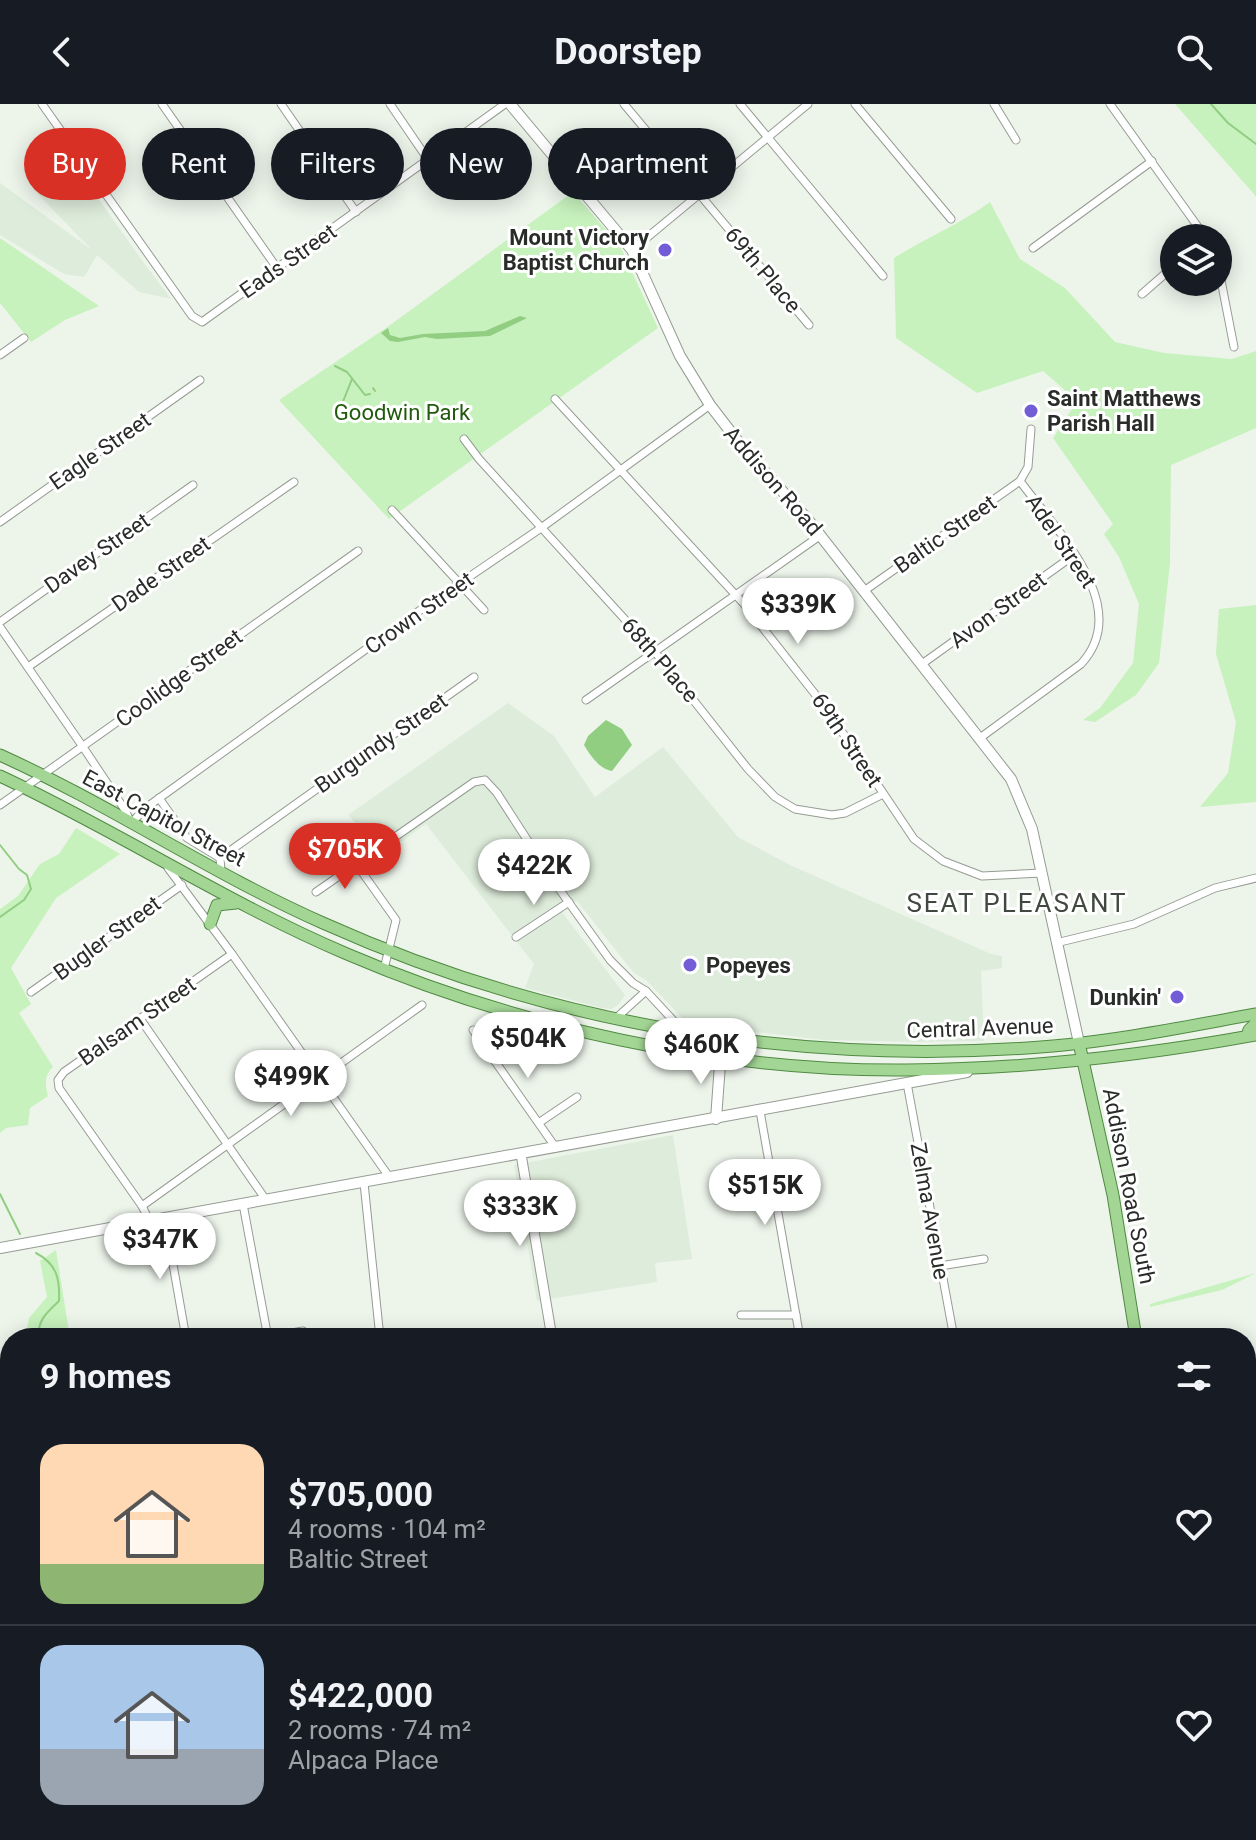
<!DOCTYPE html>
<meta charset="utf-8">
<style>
:root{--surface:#171b24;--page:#20242c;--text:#f1f3f6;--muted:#9ea1a6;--line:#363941;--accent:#d93025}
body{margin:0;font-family:Roboto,sans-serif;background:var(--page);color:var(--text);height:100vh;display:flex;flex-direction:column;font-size:30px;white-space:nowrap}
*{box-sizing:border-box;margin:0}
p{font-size:26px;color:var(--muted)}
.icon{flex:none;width:44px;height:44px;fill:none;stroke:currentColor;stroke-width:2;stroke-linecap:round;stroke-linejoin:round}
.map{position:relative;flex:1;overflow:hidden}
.drawer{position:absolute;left:0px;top:1224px;width:1256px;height:512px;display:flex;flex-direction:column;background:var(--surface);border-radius:32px 32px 0 0;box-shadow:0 4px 20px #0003}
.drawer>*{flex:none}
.top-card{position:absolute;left:24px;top:24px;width:800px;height:72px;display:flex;gap:16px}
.fabs{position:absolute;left:1160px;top:120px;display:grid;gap:16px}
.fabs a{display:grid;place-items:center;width:72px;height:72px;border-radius:50%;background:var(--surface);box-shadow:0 4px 20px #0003;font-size:40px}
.price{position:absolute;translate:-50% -68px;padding:0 18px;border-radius:28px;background:#fff;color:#222;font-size:26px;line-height:52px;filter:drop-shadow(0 2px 4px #0008)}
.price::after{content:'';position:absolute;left:50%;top:48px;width:24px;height:18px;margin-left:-12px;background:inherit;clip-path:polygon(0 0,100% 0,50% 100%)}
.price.active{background:var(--accent);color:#fff}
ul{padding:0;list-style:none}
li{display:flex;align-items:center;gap:24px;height:200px;padding:0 40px}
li+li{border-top:2px solid var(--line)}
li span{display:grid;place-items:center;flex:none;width:224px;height:160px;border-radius:24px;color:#555}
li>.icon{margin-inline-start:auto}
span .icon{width:96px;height:96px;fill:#fffc;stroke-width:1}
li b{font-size:34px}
h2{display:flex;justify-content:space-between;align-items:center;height:96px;padding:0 40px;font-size:34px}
.tag{padding:0 28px;border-radius:36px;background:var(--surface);box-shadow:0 4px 20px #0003;font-size:28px;line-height:72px}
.tag.active{background:var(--accent);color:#fff}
header{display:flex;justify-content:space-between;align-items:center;height:104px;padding:0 40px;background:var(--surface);font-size:36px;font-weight:700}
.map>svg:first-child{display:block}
.built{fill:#deecdb}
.green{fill:#c7f1bd}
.water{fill:#91ce82}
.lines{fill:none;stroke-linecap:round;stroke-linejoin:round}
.stream{stroke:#91ce82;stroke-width:2}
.minor-casing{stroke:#959c93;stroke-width:9}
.tertiary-casing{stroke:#959c93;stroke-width:11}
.secondary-casing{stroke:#959c93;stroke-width:12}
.primary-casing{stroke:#508942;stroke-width:13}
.minor{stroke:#fff;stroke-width:7}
.tertiary{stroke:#fff;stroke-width:9}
.secondary{stroke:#fff;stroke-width:10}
.primary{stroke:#a3d695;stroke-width:11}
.poi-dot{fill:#725dd7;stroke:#fff;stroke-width:3}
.labels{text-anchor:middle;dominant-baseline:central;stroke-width:6;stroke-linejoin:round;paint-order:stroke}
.poi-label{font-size:22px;font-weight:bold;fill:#292c29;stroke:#fff;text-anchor:end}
.street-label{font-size:22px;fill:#292c29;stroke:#fff}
.park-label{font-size:22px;fill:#215a0e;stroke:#fff}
.quarter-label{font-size:26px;letter-spacing:2px;fill:#414840;stroke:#fff}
</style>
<header><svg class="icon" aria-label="back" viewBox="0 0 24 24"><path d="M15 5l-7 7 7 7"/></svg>Doorstep<svg class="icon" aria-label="search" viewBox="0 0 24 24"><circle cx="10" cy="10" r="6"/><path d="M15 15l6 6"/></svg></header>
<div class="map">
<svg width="1256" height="1736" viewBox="0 0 1256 1736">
<rect width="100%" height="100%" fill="#edf5eb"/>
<g class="built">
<path d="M68,52L141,155L171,195L139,188L97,151L84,173L64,170L0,131V79L92,146L35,87L33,75Z"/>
<path d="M508,599L554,632L595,693L663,643L738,733L790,761L991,850L1002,852V864L981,867L984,937L918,938L824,936L688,920L646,876L634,869L577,797L562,808L625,891L619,900L612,905L602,904L525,884L534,860L426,720L384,750L348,711Z"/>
<path d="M673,1031L692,1155L655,1159L657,1178L537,1197L514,1061Z"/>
<path d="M1246,1310H1256V1584L1246,1586Z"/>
</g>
<g class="green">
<path d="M1175,0H1256V93L1253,89Z"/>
<path d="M573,88L620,142L658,224L389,415L279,296L386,224Z"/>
<path d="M990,98L1020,155L1065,184L1115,238L1164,249L1232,255L1256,247V324L1171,361L1170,459L1159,559L1136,591L1095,618L1083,616L1100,604L1133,559L1139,500L1119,453L1104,430L1113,420L1053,334L1077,297L1043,267L977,289L896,234L894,154C926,134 960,120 990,98Z"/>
<path d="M0,134L99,202L65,216L31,238L0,199Z"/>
<path d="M1256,501V698L1200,703L1228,669L1236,618L1216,550L1219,505Z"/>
<path d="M76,724L120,750L56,794L11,864L31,900L19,909L53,963C44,971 45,981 48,992L30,1004L28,1021L6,1024L0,1029V805L18,792L40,760L59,750Z"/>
<path d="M56,1146L70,1234H25L29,1214L47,1193L40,1157Z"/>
<path d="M1256,1169L1222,1186L1150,1203V1200Z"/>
<path d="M10,1291V1469L9,1465H0V1323Z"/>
<path d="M1256,1584V1626L1246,1628V1586Z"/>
<path d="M0,1605L10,1617V1726H123L127,1736H0Z"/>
<path d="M224,1726H462L464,1736H201Z"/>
</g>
<g class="water">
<path d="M520,212L527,214L490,232L437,235L425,233L398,238L390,237L381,229L388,224L390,231L400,234L423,230L485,227Z"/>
<path d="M606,616L622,625L632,641L612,667C599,665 590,651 584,641L588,632Z"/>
</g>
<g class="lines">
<g class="stream">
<path d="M1211,0L1228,19L1256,40"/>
<path d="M335,262L347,268L365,291L370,290"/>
<path d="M373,284L375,287"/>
<path d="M342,300L352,275"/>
<path d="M0,741L19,765L27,771L31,785L24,796L0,813"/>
<path d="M0,1090L20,1130"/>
<path d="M36,1149C57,1160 60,1175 59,1197C46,1209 38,1216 38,1234"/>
<path d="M86,1736L100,1726"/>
</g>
<g class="minor-casing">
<g id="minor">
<path d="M42,0L192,212L202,218L505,0"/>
<path d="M162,0L277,164"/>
<path d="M281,0L356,108"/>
<path d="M390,0L429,57"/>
<path d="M624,0L809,221"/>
<path d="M740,0L883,172"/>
<path d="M855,0L951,115"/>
<path d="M994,0L1016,36"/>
<path d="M1110,0L1206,134"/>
<path d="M1033,144L1152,57"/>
<path d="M632,146L808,0"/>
<path d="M1218,161L1234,243"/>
<path d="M1142,190L1174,162"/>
<path d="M0,251L24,234"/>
<path d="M555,295L744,500L826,604L914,735L943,757L982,772L1042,769"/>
<path d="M464,335L479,355L660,554L748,665L775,693L795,705L832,711L845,709L883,690"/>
<path d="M392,406L484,506"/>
<path d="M0,418L200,276"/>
<path d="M864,487L1020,377L1028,363L1031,325"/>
<path d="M0,518L193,381"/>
<path d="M0,523L83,643L125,706L131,719L147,703L419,507L541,424L710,301"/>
<path d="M922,560L1074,451"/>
<path d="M28,563L294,378"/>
<path d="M586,596L821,431"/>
<path d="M980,634L1081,560C1135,502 1054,424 1020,377"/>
<path d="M159,694L187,734L220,754"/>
<path d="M0,701L358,447"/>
<path d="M357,761L396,816L384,865"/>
<path d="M168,764L232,850L390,1074"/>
<path d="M221,767L220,754L474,573"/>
<path d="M316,788L474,678L485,676L497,689L557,782L610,856L633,879L646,887L683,927"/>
<path d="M516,833L569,798"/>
<path d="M1056,839L1134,820L1215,784L1256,774"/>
<path d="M31,888L182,781"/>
<path d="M615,915L646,887"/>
<path d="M141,916L266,1096"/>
<path d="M473,926L556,1044"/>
<path d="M907,979L954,1234"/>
<path d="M760,1007L800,1234"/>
<path d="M540,1018L577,993"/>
<path d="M364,1079L380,1234"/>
<path d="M243,1100L268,1234"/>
<path d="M142,1102L422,901"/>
<path d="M165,1115L186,1234"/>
<path d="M150,1118L142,1102L59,984L58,976L64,968L232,850"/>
<path d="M940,1162L984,1155"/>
<path d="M741,1211H796"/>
<path d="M268,1233L303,1227L314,1234"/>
<path d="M1246,1268L1256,1265"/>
<path d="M860,1726L862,1736"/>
<path d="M989,1726L991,1736"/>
<path d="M1091,1726L1093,1736"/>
<path d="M1178,1726L1180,1736"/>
<path d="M643,1729L657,1726"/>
<path d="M1010,1736L1068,1726"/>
</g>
</g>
<g class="tertiary-casing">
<g id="tertiary">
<path d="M521,1050L552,1234"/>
<path d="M642,1726L644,1736"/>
</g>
</g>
<g class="secondary-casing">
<g id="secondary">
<path d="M510,0L632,146L680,252L710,301L740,340L809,417L1011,675L1032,725L1079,939"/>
<path d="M716,1015L722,933"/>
<path d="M0,1144L967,968"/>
</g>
</g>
<g class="primary-casing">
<g id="primary">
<path d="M0,651C111,701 212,770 323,819C552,922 804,963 1053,942C1121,936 1189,922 1256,910"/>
<path d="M0,672C118,727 227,799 347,850C517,923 722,968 907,966C1024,965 1141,952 1256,931"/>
<path d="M210,820L217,801L236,799"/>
<path d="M1247,932L1249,926L1256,919"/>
<path d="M1079,939L1113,1091L1136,1234"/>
<path d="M1218,1726L1224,1736"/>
</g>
</g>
<use href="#minor" class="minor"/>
<use href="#tertiary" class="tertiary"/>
<use href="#secondary" class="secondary"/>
<use href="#primary" class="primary"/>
</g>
<g class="poi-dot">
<circle cx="665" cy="146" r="8"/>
<circle cx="1031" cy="307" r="8"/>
<circle cx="690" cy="861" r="8"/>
<circle cx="1177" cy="893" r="8"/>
</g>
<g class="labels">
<g class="poi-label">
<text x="649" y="133">Mount Victory<tspan x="649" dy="25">Baptist Church</tspan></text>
<text x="1047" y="294" text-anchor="start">Saint Matthews<tspan x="1047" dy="25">Parish Hall</tspan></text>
<text x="706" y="861" text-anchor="start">Popeyes</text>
<text x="1161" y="893">Dunkin'</text>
</g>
<g class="street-label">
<text transform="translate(288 157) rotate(-35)">Eads Street</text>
<text transform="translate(763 166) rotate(50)">69th Place</text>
<text transform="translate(100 347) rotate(-35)">Eagle Street</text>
<text transform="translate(773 377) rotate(49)">Addison Road</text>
<text transform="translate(945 430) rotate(-35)">Baltic Street</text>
<text transform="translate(1061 437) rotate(56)">Adel Street</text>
<text transform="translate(97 449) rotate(-35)">Davey Street</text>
<text transform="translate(161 470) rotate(-35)">Dade Street</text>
<text transform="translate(998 506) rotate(-36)">Avon Street</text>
<text transform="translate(419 509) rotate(-35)">Crown Street</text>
<text transform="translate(660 556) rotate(49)">68th Place</text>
<text transform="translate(179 574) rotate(-36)">Coolidge Street</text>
<text transform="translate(847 636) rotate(56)">69th Street</text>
<text transform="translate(381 639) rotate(-35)">Burgundy Street</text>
<text transform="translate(164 714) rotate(28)">East Capitol Street</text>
<text transform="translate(107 834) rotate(-36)">Bugler Street</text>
<text transform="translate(137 917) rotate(-35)">Balsam Street</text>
<text transform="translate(980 924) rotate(-2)">Central Avenue</text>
<text transform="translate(1129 1082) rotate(79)">Addison Road South</text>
<text transform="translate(930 1107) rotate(80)">Zelma Avenue</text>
</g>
<g class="park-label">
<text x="402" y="308">Goodwin Park</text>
</g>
<g class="quarter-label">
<text x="1017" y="799">SEAT PLEASANT</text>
</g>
</g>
</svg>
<div class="fabs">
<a><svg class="icon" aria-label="layers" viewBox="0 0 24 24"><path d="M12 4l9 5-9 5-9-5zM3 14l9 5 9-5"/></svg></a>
</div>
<b class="price" style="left:798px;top:542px">$339K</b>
<b class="price active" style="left:345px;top:787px">$705K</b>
<b class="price" style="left:534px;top:803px">$422K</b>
<b class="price" style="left:528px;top:976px">$504K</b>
<b class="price" style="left:701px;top:982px">$460K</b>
<b class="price" style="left:291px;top:1014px">$499K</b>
<b class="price" style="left:765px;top:1123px">$515K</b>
<b class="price" style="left:520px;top:1144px">$333K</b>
<b class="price" style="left:160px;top:1177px">$347K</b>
<div class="top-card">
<a class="tag active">Buy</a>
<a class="tag">Rent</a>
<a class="tag">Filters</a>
<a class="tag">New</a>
<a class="tag">Apartment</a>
</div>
<section class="drawer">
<h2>9 homes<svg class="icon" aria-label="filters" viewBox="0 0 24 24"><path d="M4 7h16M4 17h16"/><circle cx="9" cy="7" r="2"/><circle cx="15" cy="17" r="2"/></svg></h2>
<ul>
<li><span style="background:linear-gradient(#ffd9b3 75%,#8fb573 0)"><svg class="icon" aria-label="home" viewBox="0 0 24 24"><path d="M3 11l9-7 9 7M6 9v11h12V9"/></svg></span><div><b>$705,000</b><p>4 rooms · 104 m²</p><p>Baltic Street</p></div><svg class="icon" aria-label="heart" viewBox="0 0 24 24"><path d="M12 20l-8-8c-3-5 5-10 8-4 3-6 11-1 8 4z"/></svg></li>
<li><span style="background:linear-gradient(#a9c7e8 65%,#9aa5b1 0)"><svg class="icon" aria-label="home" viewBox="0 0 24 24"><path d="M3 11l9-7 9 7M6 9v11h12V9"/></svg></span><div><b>$422,000</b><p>2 rooms · 74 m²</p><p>Alpaca Place</p></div><svg class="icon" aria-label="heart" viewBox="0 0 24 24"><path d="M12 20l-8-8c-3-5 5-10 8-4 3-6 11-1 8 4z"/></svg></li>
</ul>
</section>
</div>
